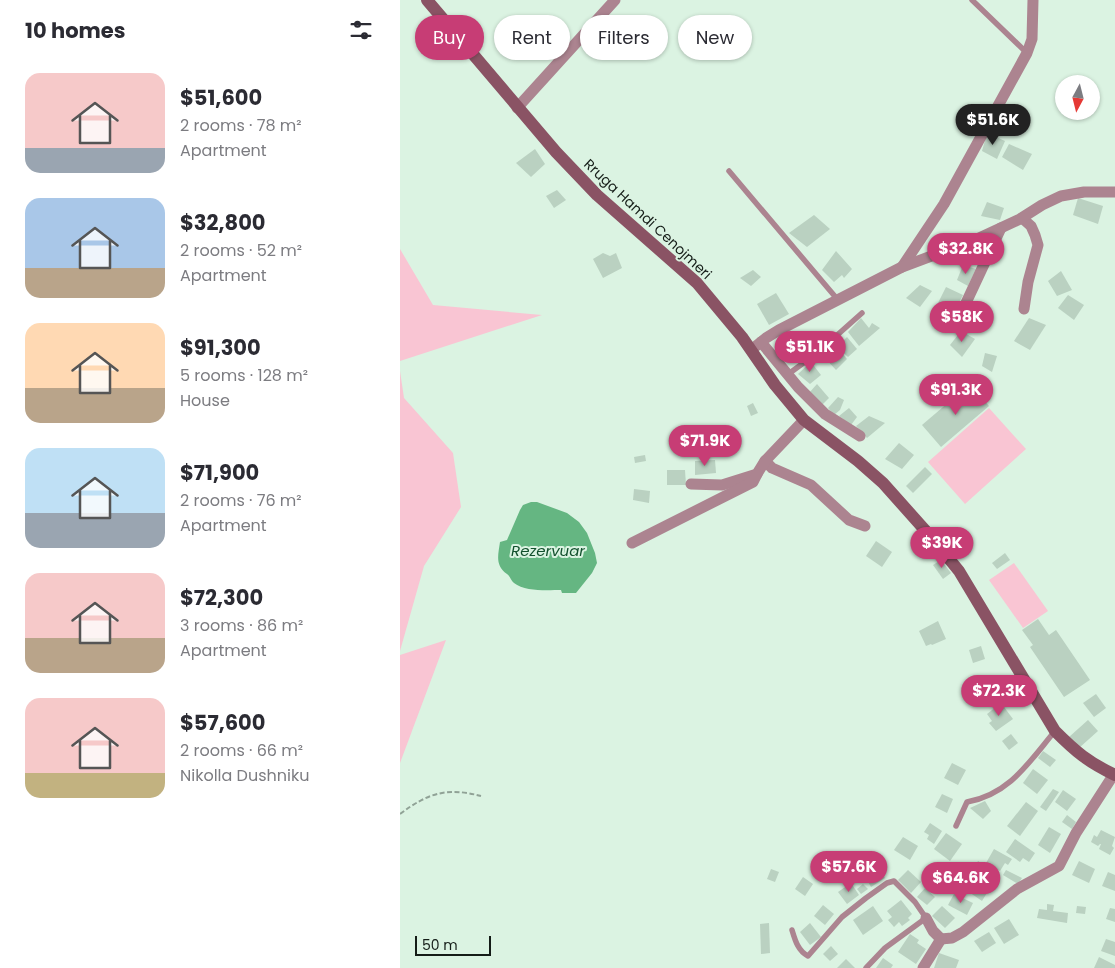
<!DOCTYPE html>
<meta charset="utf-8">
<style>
:root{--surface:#fff;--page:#f2f2f3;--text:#2b2b33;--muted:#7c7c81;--accent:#c73d75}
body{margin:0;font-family:Poppins,sans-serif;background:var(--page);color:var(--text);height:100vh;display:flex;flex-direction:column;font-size:19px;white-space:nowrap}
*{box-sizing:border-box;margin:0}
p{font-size:16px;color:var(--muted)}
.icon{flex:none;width:28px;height:28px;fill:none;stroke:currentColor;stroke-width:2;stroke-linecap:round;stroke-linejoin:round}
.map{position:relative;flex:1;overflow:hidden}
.drawer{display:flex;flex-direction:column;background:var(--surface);width:400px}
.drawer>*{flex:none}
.hud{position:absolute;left:15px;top:15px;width:475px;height:45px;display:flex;gap:10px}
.needle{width:32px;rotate:187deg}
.buttons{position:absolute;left:655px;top:75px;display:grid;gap:10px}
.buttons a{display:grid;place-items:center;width:45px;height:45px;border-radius:50%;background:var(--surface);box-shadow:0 1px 4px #0004;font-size:25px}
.scale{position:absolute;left:15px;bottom:12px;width:76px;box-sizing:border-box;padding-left:5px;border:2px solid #141c17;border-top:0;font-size:14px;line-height:18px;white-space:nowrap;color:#141c17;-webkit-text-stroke:4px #dbf3e2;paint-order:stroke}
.price{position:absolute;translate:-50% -42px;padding:0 11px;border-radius:18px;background:var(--accent);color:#fff;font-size:16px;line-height:32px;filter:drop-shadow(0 1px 2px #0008)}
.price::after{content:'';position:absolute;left:50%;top:30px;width:15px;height:11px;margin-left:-8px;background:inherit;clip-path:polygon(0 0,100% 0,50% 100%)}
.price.selected{background:#222;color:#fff}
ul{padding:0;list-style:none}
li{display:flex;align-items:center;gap:15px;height:125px;padding:0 25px}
li span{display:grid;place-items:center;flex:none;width:140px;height:100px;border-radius:15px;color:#555}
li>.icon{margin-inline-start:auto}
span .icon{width:60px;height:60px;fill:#fffc;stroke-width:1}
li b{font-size:21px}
h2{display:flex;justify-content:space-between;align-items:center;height:60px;padding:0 25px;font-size:21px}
.pill{padding:0 18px;border-radius:22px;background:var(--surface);box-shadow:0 1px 4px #0004;font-size:18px;line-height:45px}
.pill.selected{background:var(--accent);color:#fff}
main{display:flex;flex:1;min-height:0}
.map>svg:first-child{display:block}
.green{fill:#f9c5d3}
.water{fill:#65b682}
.building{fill:#bad1c1}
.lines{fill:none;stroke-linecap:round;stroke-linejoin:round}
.path{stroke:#90a296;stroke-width:2;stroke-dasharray:5 2.5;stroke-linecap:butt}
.lane{stroke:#ac8490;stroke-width:5.5}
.street{stroke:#ac8490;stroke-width:11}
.secondary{stroke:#8a5364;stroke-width:12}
.labels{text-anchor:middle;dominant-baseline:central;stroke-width:4;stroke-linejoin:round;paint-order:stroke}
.street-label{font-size:14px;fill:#141c17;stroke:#dbf3e2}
.water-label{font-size:15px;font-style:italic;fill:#12502d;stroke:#dbf3e2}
</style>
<main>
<section class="drawer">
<h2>10 homes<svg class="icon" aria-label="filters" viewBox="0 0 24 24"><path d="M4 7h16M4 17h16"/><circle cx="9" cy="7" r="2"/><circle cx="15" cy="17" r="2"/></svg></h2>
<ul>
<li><span style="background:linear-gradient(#f6c9c9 75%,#9aa5b1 0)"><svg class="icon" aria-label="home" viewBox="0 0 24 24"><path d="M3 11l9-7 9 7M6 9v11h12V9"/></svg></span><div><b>$51,600</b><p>2 rooms · 78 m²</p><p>Apartment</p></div></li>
<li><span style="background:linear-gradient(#a9c7e8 70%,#b9a48a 0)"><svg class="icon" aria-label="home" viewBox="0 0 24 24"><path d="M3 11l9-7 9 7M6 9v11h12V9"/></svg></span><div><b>$32,800</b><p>2 rooms · 52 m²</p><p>Apartment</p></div></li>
<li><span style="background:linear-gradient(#ffd9b3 65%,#b9a48a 0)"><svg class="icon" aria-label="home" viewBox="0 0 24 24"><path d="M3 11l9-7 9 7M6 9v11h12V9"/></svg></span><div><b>$91,300</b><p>5 rooms · 128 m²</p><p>House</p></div></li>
<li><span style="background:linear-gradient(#bfe0f5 65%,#9aa5b1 0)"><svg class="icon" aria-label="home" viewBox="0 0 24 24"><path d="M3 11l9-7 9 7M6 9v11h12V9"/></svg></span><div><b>$71,900</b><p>2 rooms · 76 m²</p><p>Apartment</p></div></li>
<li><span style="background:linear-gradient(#f6c9c9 65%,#b9a48a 0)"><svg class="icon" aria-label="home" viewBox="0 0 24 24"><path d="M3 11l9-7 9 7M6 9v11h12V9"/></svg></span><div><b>$72,300</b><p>3 rooms · 86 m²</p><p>Apartment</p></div></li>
<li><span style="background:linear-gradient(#f6c9c9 75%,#c2b280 0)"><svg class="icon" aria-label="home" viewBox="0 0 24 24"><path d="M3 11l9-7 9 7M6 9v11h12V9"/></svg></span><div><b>$57,600</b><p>2 rooms · 66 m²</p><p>Nikolla Dushniku</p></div></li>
</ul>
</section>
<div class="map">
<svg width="715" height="968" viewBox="0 0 715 968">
<rect width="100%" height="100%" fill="#dbf3e2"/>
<g class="green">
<path d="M0,249L33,305L142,315L0,361Z"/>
<path d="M0,371L4,398L53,453L61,507L24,566L0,651Z"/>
<path d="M589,408L626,449L565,504L528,462Z"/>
<path d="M614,563L648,611L623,628L589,580Z"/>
<path d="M46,640L0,763V655Z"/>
</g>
<path class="water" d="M131,502H137L167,513L179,522L187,533L195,553L197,563L192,573L176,593H162L161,590C148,590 125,592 114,583C111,581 110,576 107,574C95,565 98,556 100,542L107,540L120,510L123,505Z"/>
<g class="building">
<path d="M587,133L605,141L597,159L582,151Z"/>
<path d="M609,144L632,154L623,170L602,157Z"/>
<path d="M135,149L145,164L131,177L116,163Z"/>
<path d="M157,190L166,200L154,208L146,196Z"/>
<path d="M678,198L703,206L698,224L673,215Z"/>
<path d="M587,202L604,208L600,220L581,216Z"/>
<path d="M414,215L430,229L407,247L389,233Z"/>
<path d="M436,251L452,269L444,278L442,275L434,282L422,270Z"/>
<path d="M203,253L210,256L216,253L222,268L203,278L193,259Z"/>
<path d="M563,265L576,269L568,286L557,280Z"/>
<path d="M353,270L361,277L351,286L340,278Z"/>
<path d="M661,271L672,290L657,296L648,281Z"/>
<path d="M520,285L532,291L520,307L506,298Z"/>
<path d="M546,287L563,295L553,314L536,307Z"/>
<path d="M376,293L389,314L369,325L357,304Z"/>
<path d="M668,295L684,305L674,320L658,308Z"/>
<path d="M461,318L469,328L472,323L480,328L459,346L448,332Z"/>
<path d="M629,318L646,325L630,350L614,341Z"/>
<path d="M561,331L575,339L562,357L550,345Z"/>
<path d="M447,337L457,349L448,357L437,347Z"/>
<path d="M394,339L402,350L386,362L376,348Z"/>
<path d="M436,346L447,359L436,370L425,358Z"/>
<path d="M585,353L597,356L592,372L582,366Z"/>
<path d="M411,362L421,375L410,384L398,374Z"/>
<path d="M417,384L429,398L421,406L409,393Z"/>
<path d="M570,384L589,406L541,447L522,425Z"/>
<path d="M438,397L444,400L440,410L434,415L428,408Z"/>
<path d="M353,403L358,413L351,416L347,406Z"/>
<path d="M449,408L457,417L451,425L439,416Z"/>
<path d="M469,416L485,423L467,438L456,426Z"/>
<path d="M499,443L514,455L502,469L485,459Z"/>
<path d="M245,455L246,461L235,463L234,457Z"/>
<path d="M315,460L316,473L295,475V461Z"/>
<path d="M525,467L532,474L513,493L506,486Z"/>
<path d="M267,470H285L286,485H267Z"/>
<path d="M234,489L250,491L249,503L233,500Z"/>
<path d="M476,541L492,552L482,567L466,556Z"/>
<path d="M605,553L610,560L597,569L592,563Z"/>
<path d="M541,560L551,573L543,579L533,565Z"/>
<path d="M638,619L649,635L656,630L690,680L664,697L630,647L633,645L622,630Z"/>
<path d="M538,621L546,639L532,645L531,644L526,646L519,631Z"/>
<path d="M581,646L585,659L573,663L569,650Z"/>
<path d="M696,694L706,708L694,717L683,703Z"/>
<path d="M601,703L613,719L596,731L589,723L592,721L587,714Z"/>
<path d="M688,720L698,731L679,748L669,737Z"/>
<path d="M611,734L618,743L609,750L602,741Z"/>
<path d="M643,751L656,760L650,767L638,758Z"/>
<path d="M552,763L566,770L558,785L544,778Z"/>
<path d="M633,769L648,780L637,794L623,783Z"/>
<path d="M653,789L659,792L646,811L640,807Z"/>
<path d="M663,790L676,799L667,811L655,802Z"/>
<path d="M542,794L553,799L547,813L535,807Z"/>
<path d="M585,801L591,811L583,819L570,808Z"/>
<path d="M626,802L638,811L620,836L607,826Z"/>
<path d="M667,815L676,822L672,829L662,822Z"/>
<path d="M530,823L542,831L534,844L527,839L529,835L524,832Z"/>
<path d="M649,827L661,834L650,853L638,845Z"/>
<path d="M701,830L715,837L712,846L714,848L710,855L699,849L701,844H700L698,846L691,842L694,835L697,837Z"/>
<path d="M546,833L562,844L550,861L534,849Z"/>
<path d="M503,837L518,846L510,860L494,850Z"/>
<path d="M615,839L635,853L629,862L623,858L620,862L606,852Z"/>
<path d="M594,849L612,859L608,865L605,863L600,871L586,863Z"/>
<path d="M578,861L596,872L590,882L572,871Z"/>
<path d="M679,861L695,869L689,883L672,875Z"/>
<path d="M536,863L548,875L540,884L528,872Z"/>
<path d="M476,864L485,878L471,887L463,873Z"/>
<path d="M371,869L379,872L375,882L367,879Z"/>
<path d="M508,870L521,882L511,893L498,880Z"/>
<path d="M606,870L622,878L618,884L603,875Z"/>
<path d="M708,872L715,875V891L702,886Z"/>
<path d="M403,877L413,884L405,896L395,889Z"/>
<path d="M574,878L590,888L582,901L566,890Z"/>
<path d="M451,883L459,895L447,904L438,892Z"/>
<path d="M463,884L468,889L461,894L457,889Z"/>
<path d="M525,888L535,897L527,905L517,897Z"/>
<path d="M554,894L573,903L567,915L548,905Z"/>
<path d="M501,900L512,914L508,918L510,920L502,926L499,922L494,927L488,920L492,917L487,911Z"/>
<path d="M647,904L654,905L653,911L668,913L667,923L637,918L639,909L647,910Z"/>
<path d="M423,905L434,914L425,925L414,916Z"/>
<path d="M473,906L483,921L463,935L453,920Z"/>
<path d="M542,906L555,918L545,928L532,916Z"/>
<path d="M677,906L686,907L685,914L676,913Z"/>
<path d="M710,908L715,909V922L706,919Z"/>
<path d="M609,919L619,935L604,944L594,928Z"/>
<path d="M369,923L370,953L361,954L360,924Z"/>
<path d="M410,923L421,937L410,945L400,932Z"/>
<path d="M589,932L596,943L582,952L574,941Z"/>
<path d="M510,934L519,940L517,943L526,949L516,964L498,952Z"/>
<path d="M706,939L715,942V956L701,951Z"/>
<path d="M431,946L438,954L430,961L423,954Z"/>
<path d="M539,953L559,960L556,968H534Z"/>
<path d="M699,957L715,965V968H694Z"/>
<path d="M483,958L493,965L491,968H476Z"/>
<path d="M446,959L455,968H437Z"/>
</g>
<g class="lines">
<path class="path" d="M0,814C28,793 47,787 81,796"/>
<g class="lane">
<path d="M572,0L627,53"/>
<path d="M329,171L438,300"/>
<path d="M387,375L417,353L462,313"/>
<path d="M556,826L567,802C610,794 629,762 655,731"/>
<path d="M392,930C395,940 398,951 408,956L442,917L466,898L487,883L494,881L515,902L526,918L485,948L466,968"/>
</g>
<g class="street">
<path d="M117,108L215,0"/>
<path d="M622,218L631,226L635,235L638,245L628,282L624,309"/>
<path d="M502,267L544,204L627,53L632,39L633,0"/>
<path d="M558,320L601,228"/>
<path d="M361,342L398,387L425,414L460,436"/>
<path d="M351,350L366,338L379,330L502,267L577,239L620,219L642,205L661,196L684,192H715"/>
<path d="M365,461L372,468L411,485L449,520L465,526"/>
<path d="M291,484L322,485L357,474L365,461L404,420"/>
<path d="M232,543L353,482L357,474"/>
<path d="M526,918L533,931L541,939"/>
<path d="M541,939L552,938L563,932L617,889L659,866L676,833L714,774"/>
<path d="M523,968L541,939"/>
</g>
<path class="secondary" d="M27,0L156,152L197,195L297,283L342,337L375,385L404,420L458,461L483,483L532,538L559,571L655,731C676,752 688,762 715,775"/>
</g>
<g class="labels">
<g class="street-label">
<text transform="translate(248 219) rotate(43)">Rruga Hamdi Cenojmeri</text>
</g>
<g class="water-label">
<text x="148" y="550">Rezervuar</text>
</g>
</g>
</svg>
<div class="buttons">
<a><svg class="needle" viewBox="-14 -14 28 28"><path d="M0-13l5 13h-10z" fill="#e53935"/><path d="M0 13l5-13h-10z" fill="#7c7c81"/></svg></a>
</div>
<div class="scale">50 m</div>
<b class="price selected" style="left:593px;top:146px">$51.6K</b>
<b class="price" style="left:566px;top:275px">$32.8K</b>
<b class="price" style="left:562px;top:343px">$58K</b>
<b class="price" style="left:410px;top:373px">$51.1K</b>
<b class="price" style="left:556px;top:416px">$91.3K</b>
<b class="price" style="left:305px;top:467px">$71.9K</b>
<b class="price" style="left:542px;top:569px">$39K</b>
<b class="price" style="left:599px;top:717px">$72.3K</b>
<b class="price" style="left:449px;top:893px">$57.6K</b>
<b class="price" style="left:561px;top:904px">$64.6K</b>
<div class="hud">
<a class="pill selected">Buy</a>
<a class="pill">Rent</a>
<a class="pill">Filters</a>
<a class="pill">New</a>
</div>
</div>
</main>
